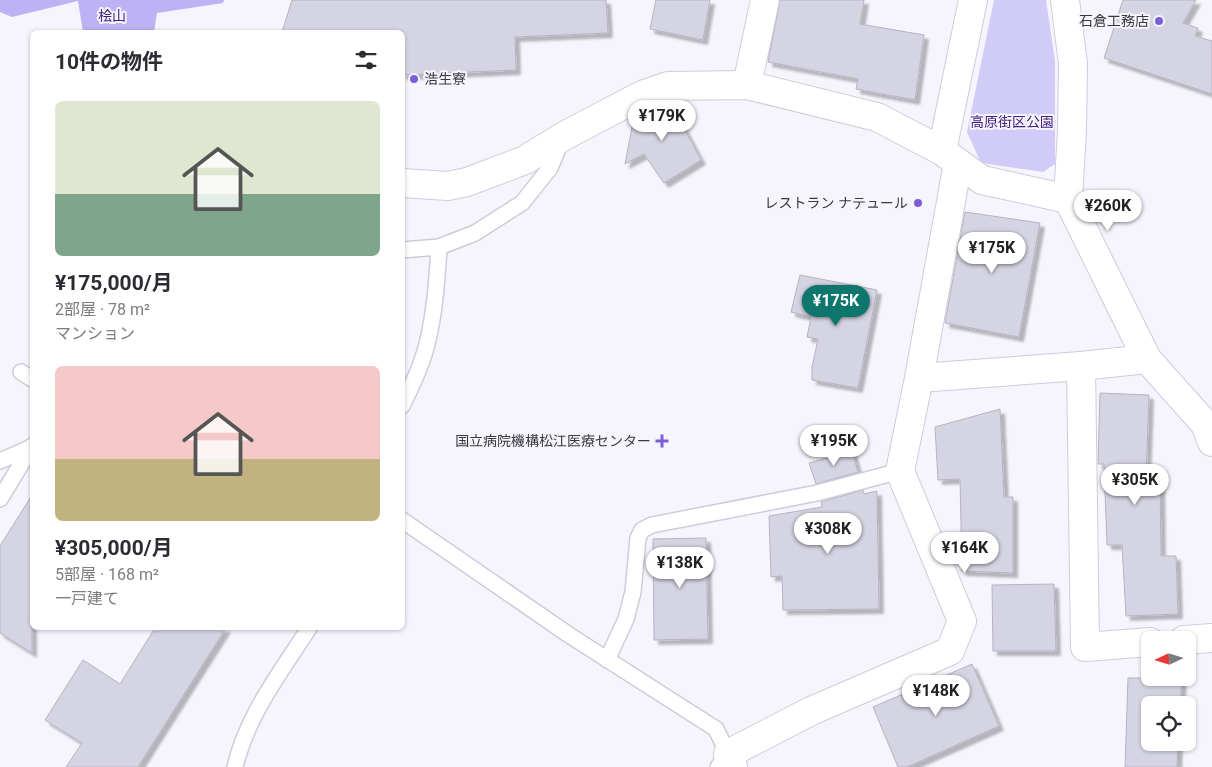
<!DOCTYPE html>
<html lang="ja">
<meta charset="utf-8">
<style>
:root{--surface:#fff;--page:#f2f2f3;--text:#2b2b33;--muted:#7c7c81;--accent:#0f766e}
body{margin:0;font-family:Roboto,"Noto Sans JP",sans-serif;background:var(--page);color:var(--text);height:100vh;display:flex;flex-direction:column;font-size:19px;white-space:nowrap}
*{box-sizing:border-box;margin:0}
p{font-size:16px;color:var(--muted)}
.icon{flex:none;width:28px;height:28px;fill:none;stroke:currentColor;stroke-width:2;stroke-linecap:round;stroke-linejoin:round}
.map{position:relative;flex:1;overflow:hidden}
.sheet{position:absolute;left:30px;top:30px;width:375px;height:600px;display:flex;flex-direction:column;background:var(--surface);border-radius:8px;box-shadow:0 1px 4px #0004}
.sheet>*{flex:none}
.needle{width:32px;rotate:266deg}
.buttons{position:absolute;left:1141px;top:631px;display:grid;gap:10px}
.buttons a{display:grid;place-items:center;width:55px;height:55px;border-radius:8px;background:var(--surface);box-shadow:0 1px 4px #0004;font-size:25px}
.price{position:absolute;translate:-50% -42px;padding:0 11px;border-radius:18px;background:#fff;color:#222;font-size:16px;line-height:32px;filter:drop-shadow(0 1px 2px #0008)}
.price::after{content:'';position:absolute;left:50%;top:30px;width:15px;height:11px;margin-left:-8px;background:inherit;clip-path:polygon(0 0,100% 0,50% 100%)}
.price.on{background:var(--accent);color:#fff}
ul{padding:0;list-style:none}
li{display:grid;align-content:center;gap:10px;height:265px;padding:0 25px}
li span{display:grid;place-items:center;height:155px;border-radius:8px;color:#555}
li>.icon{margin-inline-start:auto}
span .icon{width:90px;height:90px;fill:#fffc;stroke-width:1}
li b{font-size:21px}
h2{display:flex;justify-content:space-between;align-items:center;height:60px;padding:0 25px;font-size:21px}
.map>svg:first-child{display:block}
.green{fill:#d1cbf8}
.forest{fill:#bdb2f3}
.building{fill:#d5d4e2;stroke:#b5b3c1;filter:url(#shadow)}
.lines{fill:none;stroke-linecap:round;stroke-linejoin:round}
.service-casing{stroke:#ceccdb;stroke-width:18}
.minor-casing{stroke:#ceccdb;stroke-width:30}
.service{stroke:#fff;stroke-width:15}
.minor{stroke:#fff;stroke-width:28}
.poi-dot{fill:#7d5ed9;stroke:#f6f5fe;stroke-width:2}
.labels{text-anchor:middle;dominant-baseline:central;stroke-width:4;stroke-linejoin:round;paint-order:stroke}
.park-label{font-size:14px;fill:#40237e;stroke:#f6f5fe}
.poi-label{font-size:14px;fill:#39383e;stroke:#f6f5fe;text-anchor:end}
</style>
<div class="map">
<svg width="1212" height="767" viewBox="0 0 1212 767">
<defs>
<filter id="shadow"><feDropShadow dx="4.5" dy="4.5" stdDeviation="1" flood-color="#0004"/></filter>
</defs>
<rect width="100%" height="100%" fill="#f6f5fe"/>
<path class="green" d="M994,0H1046L1055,61V164L1043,172L981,163L967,132Z"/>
<path class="forest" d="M0,0H224L223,3L157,13L154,32H83L78,1L12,17L0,12Z"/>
<g class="building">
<path d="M292,0H606L608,33L515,37L516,70L402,75V32H282Z"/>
<path d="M656,0H710L703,40L650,29Z"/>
<path d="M780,0H864L860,24L924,35L915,100L856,89L858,79L768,62Z"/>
<path d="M1123,0H1196L1183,23L1198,28L1195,36L1212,41V94L1104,58Z"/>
<path d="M670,102L701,160L664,183L644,154L625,164L634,117L648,109Z"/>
<path d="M965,212L1040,223L1019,337L945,323Z"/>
<path d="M800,275L877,290L858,388L812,380V367L818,339L807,337L811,317L791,312Z"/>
<path d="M1100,393L1149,395L1146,478L1160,477L1161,556H1176L1178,614L1126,616L1122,545H1107L1104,464H1098Z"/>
<path d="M1000,409L1004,497H1013V573L962,571L960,479L938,480L935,427Z"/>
<path d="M852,451L858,472L816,484L809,463Z"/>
<path d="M863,490L864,494L877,491L879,609L783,610L782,576L771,577L769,516L822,507L821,502Z"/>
<path d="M32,495V653L0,633V546Z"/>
<path d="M706,538L708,639L654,640L653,539Z"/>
<path d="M1054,584L1056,651H993L992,585Z"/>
<path d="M155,628H226L138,767H66L82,743L45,720L83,660L120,684Z"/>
<path d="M972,664L999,726L907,767H898L873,707Z"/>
<path d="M1128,678H1182L1180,705H1150V742H1178L1177,767H1125Z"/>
</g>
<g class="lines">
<g class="service-casing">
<g id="service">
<path d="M402,250L439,247L475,233L522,203L550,168L562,139"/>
<path d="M21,372L32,379"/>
<path d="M402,406C412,386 422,365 427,344C435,312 437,279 439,247"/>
<path d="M0,461L32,447"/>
<path d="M0,499L32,446"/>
<path d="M402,520L569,635L716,729L728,754L718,767"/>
<path d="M607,660L626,619L633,592L638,538L642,530L652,525L817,493L900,471"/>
<path d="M235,767C247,715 281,672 309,628"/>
</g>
</g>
<g class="minor-casing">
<g id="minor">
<path d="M1065,0L1073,64L1072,130L1068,199L1147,359L1205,424L1212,442"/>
<path d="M747,85L765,0"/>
<path d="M942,151L973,0"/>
<path d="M402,183L448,186L467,182L525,160L564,136L642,95L668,86L747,85L877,117L942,151L982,180L1068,199"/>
<path d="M1147,359L1081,366L1085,647L1150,642"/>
<path d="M919,378L958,163"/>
<path d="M1184,640L1212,638"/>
<path d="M733,767L728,754L811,711L950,651L962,621L900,471L919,378L1081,366"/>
</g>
</g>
<use href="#service" class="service"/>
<use href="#minor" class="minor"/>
</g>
<g class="poi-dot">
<circle cx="1159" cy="21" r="5"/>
<circle cx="414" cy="79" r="5"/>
<circle cx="918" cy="203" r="5"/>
<path d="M659.5 433.5h5v5h5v5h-5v5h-5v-5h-5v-5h5z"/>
</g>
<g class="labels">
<g class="park-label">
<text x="112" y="16">桧山</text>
<text x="1012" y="122">高原街区公園</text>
</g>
<g class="poi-label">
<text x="1149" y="21">石倉工務店</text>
<text x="424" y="79" text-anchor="start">浩生寮</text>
<text x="908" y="203">レストラン ナテュール</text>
<text x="651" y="441">国立病院機構松江医療センター</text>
</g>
</g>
</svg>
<div class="buttons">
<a><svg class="needle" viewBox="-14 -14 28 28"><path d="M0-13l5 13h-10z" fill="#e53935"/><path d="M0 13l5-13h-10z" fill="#7c7c81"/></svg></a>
<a><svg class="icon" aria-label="locate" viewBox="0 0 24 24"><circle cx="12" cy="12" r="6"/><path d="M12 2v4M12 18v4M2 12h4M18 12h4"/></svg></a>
</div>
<b class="price" style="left:662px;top:142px">¥179K</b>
<b class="price" style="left:1108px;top:232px">¥260K</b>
<b class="price" style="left:992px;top:274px">¥175K</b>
<b class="price on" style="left:836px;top:327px">¥175K</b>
<b class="price" style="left:834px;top:467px">¥195K</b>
<b class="price" style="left:1135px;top:506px">¥305K</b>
<b class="price" style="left:828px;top:555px">¥308K</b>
<b class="price" style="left:965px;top:574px">¥164K</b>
<b class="price" style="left:680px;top:589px">¥138K</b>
<b class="price" style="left:936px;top:717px">¥148K</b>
<section class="sheet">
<h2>10件の物件<svg class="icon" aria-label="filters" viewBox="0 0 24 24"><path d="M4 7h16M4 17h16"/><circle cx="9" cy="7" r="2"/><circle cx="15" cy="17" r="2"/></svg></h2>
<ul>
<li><span style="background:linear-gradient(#dfe7d0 60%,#7fa58c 0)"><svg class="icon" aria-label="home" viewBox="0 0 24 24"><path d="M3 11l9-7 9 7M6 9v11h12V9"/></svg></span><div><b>¥175,000/月</b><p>2部屋 · 78 m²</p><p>マンション</p></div></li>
<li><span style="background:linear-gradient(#f6c9c9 60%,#c2b280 0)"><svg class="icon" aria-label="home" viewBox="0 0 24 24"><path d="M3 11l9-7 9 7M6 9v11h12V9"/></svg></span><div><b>¥305,000/月</b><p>5部屋 · 168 m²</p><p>一戸建て</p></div></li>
</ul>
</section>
</div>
